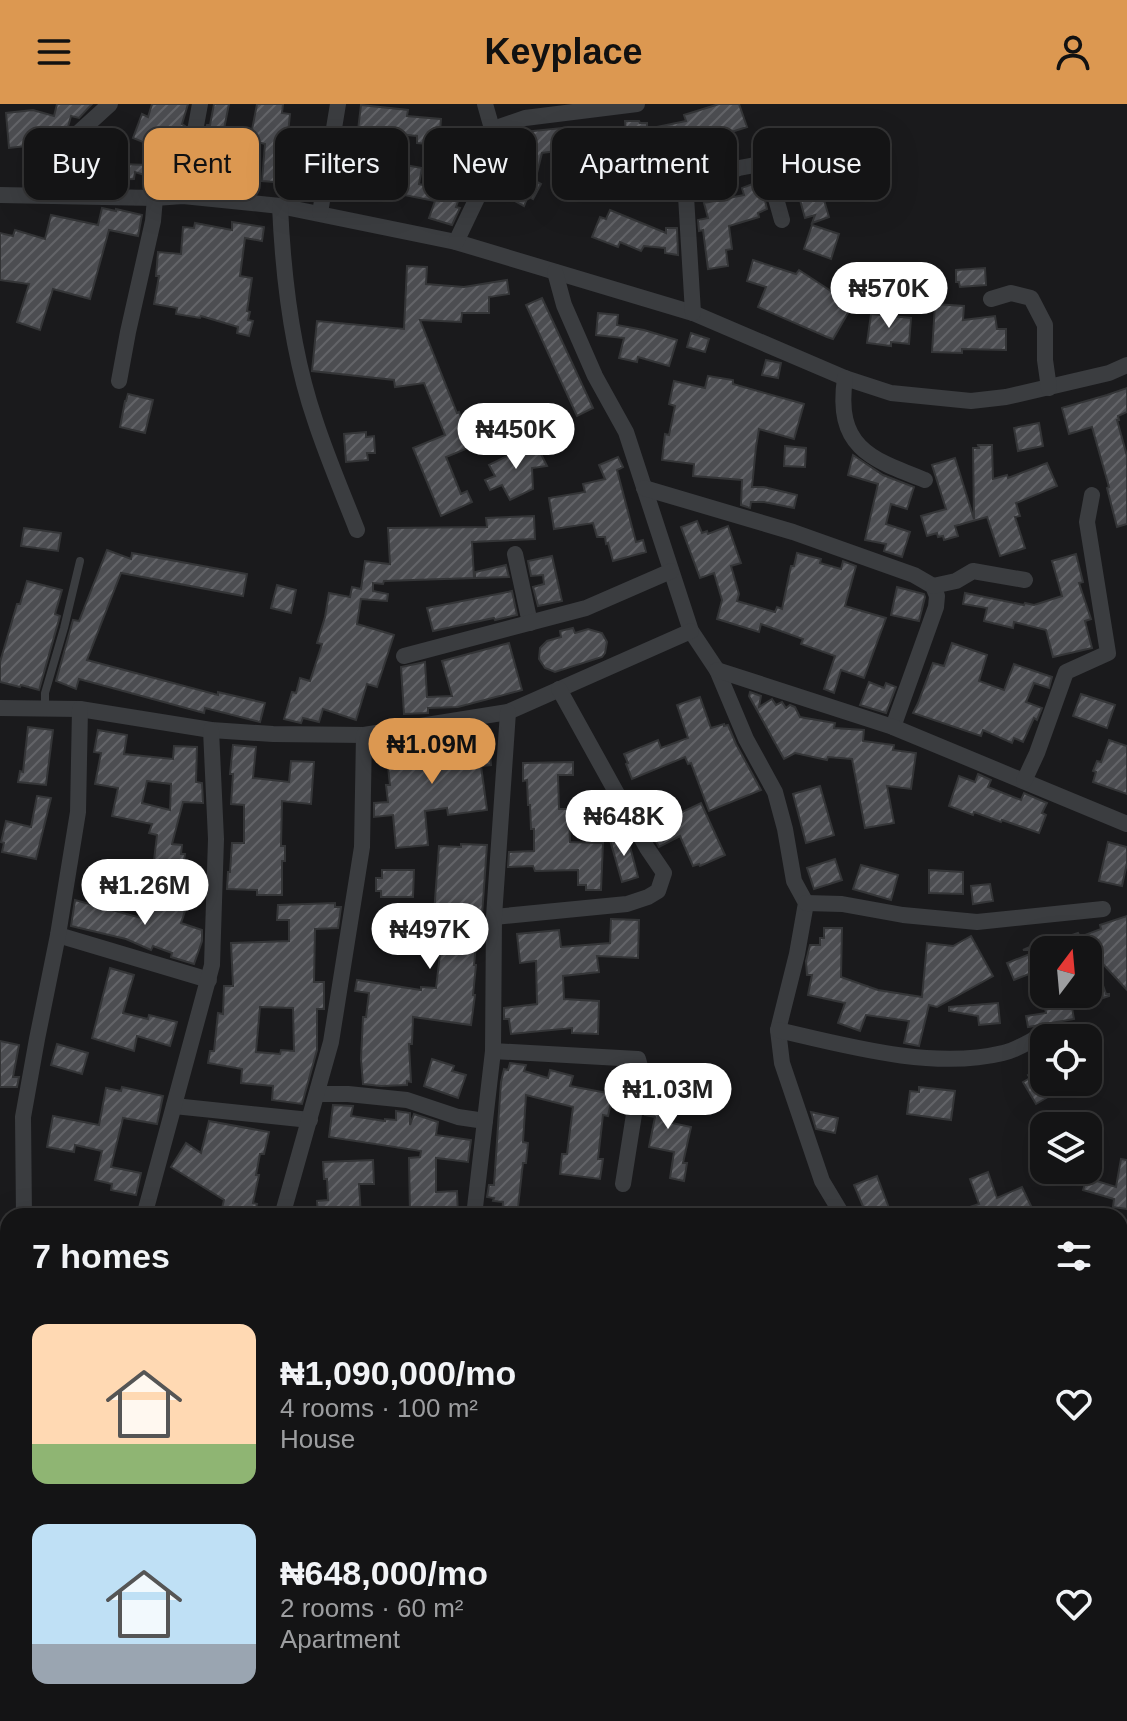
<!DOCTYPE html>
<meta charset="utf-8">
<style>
:root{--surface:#141415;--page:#212122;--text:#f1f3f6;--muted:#9d9ea0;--line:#333334;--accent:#dc9851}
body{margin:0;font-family:Helvetica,sans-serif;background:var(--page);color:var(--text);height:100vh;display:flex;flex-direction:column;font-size:30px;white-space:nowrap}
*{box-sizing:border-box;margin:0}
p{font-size:26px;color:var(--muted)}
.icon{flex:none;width:44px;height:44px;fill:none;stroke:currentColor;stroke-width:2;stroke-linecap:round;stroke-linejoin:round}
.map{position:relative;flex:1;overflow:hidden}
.sheet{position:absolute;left:0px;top:1104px;width:1128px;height:514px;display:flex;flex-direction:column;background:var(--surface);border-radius:24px 24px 0 0;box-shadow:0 8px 32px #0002,0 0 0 2px var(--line)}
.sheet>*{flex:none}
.guide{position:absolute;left:24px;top:24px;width:1080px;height:72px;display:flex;gap:16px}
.needle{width:52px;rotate:16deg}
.controls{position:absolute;left:1030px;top:832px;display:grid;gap:16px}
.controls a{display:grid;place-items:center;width:72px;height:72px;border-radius:16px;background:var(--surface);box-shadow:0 8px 32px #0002,0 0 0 2px var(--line);font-size:40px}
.price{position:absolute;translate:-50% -68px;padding:0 18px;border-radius:28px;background:#fff;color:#222;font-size:26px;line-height:52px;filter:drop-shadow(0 2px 4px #0008)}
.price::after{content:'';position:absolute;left:50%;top:48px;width:24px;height:18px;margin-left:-12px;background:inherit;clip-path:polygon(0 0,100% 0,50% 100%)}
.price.current{background:var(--accent);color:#111}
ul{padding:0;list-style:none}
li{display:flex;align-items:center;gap:24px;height:200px;padding:0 32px}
li span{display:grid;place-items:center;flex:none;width:224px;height:160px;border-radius:16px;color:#555}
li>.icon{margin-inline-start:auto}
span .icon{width:96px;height:96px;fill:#fffc;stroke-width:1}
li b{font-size:34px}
h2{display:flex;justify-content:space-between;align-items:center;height:96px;padding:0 32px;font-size:34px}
.tag{padding:0 28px;border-radius:16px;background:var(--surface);box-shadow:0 8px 32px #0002,0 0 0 2px var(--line);font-size:28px;line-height:72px}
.tag.current{background:var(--accent);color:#111}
header{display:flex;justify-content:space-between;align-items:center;height:104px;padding:0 32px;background:var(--accent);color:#111;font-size:36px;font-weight:700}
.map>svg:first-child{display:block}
.building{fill:url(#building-hatch);stroke:#343537;stroke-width:2;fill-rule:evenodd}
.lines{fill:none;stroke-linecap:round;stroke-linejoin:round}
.lane{stroke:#3b3d40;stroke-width:8}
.street{stroke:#3b3d40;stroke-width:16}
</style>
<header><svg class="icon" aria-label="menu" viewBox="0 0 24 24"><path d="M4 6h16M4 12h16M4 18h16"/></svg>Keyplace<svg class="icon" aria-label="person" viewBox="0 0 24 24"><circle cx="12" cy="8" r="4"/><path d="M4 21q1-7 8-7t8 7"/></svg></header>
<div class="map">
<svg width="1127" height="1617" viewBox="0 0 1127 1617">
<defs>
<pattern id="building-hatch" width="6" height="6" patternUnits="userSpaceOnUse" patternTransform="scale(2)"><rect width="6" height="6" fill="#4c4d51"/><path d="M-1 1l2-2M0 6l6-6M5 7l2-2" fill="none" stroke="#636468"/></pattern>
</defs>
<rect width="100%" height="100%" fill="#1a1a1c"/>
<g class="building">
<path d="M57,0H92L79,14L71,12L68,23L55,36L34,30L35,41L9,44L6,9L33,6L54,12Z"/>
<path d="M152,0H188L182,20L185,22L174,80L166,77V73L155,71L154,74L135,68L134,75L101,76L110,29L125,32L120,60L148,61L153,42L133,34L142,10L148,13Z"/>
<path d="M214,0H229L223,30L237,32L231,63L252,66L251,79L221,76L220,80L197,78L207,21H210Z"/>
<path d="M257,0H283L282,9L290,10L285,58L317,61L313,81L262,77L265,40L250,36Z"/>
<path d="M719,0H739L747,23L725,30L724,26L676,40L681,76L645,80L644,94L616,91L619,67L584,64L587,26L626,29L625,17H639L640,19H647V25L686,17L684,11Z"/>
<path d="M361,1L408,6L407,12L441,15L439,41L417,39V32L358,26Z"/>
<path d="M562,24L565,46L542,49L535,77L541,80L533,95L528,92L524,102L506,92L515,73L522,44L512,42L514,29Z"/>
<path d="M400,60L422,64L419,80L439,85L445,63L472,69L469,84L463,83L456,103L460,104L452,121L429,114L435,97L394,89Z"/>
<path d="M341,70L355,73L353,87L339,85Z"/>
<path d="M760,77L767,105L758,109L759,113L729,122L732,145L726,146L728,162L708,165L703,126L699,127L698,116L708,114L704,99L744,91L742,84Z"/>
<path d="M819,79L829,113L812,119L815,111L805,114L797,85Z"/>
<path d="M102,104L116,107V105L142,111L138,132L109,126L90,195L53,185L40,226L17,218L29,180L0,176V129L13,132L15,126L45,135L51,111L98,121Z"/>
<path d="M610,106L666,129V124H677L678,151L665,149V144L644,142L641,147L620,138L618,143L592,133L600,113L606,115Z"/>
<path d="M232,118L264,123L262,137L245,134L240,172L252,174L247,207L250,208L248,216L253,217L249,232L237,229L238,223L201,212L200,214L176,210L177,204L154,200L159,172H156L158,148L181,150L183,123L194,124L195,119L232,126Z"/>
<path d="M812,121L839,130L831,155L804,145Z"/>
<path d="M753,156L796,170L799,166L831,187L844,164L858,169L853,185L860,189V194L856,202H852L833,235L827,233L758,203L766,183L747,177Z"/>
<path d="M407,162L427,163L426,180L464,183L507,176L509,190L489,193V209H462L461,218L420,216L457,309L459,308L473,342L446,353L461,390L467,387L472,398L441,412L413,344L445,331L424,279L395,283L394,276L312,267L317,217L404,225Z"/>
<path d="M985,164L986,181L960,183L959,178H956V166Z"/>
<path d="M542,194L593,304L577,312L526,201Z"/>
<path d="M935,200L964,202L963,216L995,212L997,225H1006V246L962,245V249L932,248Z"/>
<path d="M598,209L618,211L617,221L644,226L677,236L669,262L638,253L637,258L619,254L624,234L596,231Z"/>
<path d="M871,210L911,214L909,240L891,238V242L867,239Z"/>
<path d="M691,229L709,235L705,248L687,243Z"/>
<path d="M766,256L781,259L778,274L762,271Z"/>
<path d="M708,272L733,276V280L804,300L794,335L759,325L756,343L752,383H764L797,391L794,404L764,398H751L750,404L741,401L742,376L693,372L694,360L662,356L665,330L669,331L675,302L669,300L674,277L705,284Z"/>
<path d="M1127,284V308L1118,312L1119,316H1117L1127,352V420L1117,423L1107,384L1109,383L1092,323L1069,330L1062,304L1107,291Z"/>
<path d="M128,290L153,296L145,329L120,323L125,297H126Z"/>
<path d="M1039,319L1043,342L1018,347L1014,324Z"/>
<path d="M366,328V333L374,332L375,349H367L368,356L346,358L344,330Z"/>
<path d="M535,338L547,362L532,364L533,385L510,396L502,381L490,386L485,376L495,372L489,361Z"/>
<path d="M978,341H992L993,375L1007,371L1008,374L1047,359L1057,382L1016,399L1020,412L1015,413L1025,444L1000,452L987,413L955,422L958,432L944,436L943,432L938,433L937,429L927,432L921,412L946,405L932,361L955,354L974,415L973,344H979Z"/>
<path d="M785,342L806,344L805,363L784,362Z"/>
<path d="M853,351L883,371L914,383L907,405L891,400L886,420L910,428L902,453L884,447L886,440L865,436L878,380L848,371Z"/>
<path d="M618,353L623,363L617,366L636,438L643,436L646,448L613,457L608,439L606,440L605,433H597L593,419L554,425L549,394L585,388L583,380L605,375L599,361Z"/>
<path d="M534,412L535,435L472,438L474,474L384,477L383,480L373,479V487L388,490L387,497L361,495L357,520L394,531L377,583L367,580L356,616L323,605L319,618L303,614L301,619L284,615L292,588L296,589L300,574L310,577L322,540L317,539L325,513L329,489L350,493L352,483L361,485L365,457L390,460L388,424L487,423L486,414Z"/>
<path d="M697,417L702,429L707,427L708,430L728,422L741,459L731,462L739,490L737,497L775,508L777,503L782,505L791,462H794L797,449L821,455L820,459L841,465L843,457L856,462L845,502L886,514L864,574L841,566L834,589L824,585L835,552L801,540L803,535L761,520L759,528L717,515L722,496L714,469L700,474L681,423Z"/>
<path d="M24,424L61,429L58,447L21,442Z"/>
<path d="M107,446L131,455L132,449L247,470L243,492L121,469L87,556L218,591V588L265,599L260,618L205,604L204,609L79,575L76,585L56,577L73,516L79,517Z"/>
<path d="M1076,450L1083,478L1079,479L1091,515L1085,517L1092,544L1053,553L1046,526L1014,518L1013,524L984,517L987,504L963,500L965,489L1024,501L1025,499L1034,501L1062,492L1052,457Z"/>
<path d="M552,452L562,497L538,502L533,483L544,480L543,471L531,472L528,457Z"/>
<path d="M506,461L509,473L475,474V468Z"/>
<path d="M27,477L62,486L55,510L60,512L39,586L21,581L20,583L0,578V558L17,500H20Z"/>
<path d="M277,481L296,486L291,509L271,504Z"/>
<path d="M897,483L924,490L925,493L919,517L891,511Z"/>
<path d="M512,487L517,511L495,516L494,514L433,527L427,504Z"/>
<path d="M573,524L575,529L588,525L602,529L607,538L605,549L602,553L555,568L545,564L539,555L540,544L547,537L561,533L560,527Z"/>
<path d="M509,539L522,586L458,603L428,604V609L404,610L401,563L425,558L427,593L452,592L442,557Z"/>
<path d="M952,539L987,551L979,577L1004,586L1014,560L1052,573L1049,584L1034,579L1026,598L1042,604L1037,616L1034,614L1023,638L1014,634L1012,639L983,626L981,632L913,609L918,599L933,559L944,562Z"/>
<path d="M869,578L884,584L886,579L896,583L886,609L860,601Z"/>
<path d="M750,588L761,592L759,603L772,595L776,601L782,598L786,604L790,601L795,603L800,613L835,619L834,624L864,626L863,637L894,641L893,646L916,649L911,685L887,682L894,719L865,724L852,655L828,653L827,656L795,649L784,655L749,592Z"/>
<path d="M1081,590L1115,601L1107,624L1073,612Z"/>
<path d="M700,593L711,624L724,620V622L728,621L736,640L761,686L709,707L691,659L688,660L685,653L632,675L626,660L628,659L624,650L658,636L661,644L688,634L677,601Z"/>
<path d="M28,623L53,626L46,681L18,678L20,667L23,668Z"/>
<path d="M98,626L127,631L124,650L173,655L174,642L197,643L196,678L202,679L203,699L183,698L172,740L182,741L181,750H185L182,769L153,765L157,731L149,729L152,720L112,712L118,684L95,680L101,649L94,648ZM147,677L171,680L170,706L142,699Z"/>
<path d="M1109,636L1127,642V690L1093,678L1096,668L1093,667L1097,657L1101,658Z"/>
<path d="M489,637L491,661L481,662L487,706L448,711L447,704L425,707L428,741L396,744L393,711L374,713V699L388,698L386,681H390L386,645L430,640V642Z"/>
<path d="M233,641L256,643L253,674L289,678L291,657L314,658L311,700L282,697L281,742H285V757H282V791H257V786L227,785L228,768H230L232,739H244V701L231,700L233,670H230Z"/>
<path d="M573,658V671H558L559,705H569L570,738L603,739L601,786H586V781H578V766L535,767L533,762L508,763L509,748L534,747V725H531L530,701H528L527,676L523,677V659Z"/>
<path d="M978,670L991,676L988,683L1021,696L1024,689L1047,699L1042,709L1046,711L1039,729L1002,716L1001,718L974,708L973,711L949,702L959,672L975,678Z"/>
<path d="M820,682L834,731L806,739L793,690Z"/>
<path d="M37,692L51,694L36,755L2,748L4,739L1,738L6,717L31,723Z"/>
<path d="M701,699L725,751L700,762L699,760L693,762L680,732L659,743L649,724Z"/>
<path d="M627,731L638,773L622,778L610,736Z"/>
<path d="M1108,738L1127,743V759L1122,782L1099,777Z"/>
<path d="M461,740L487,741L482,811L479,810L474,861H476L473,891H475L471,921L413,913L412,940H409L411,978L407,977V981L381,982L363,980L361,955L363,913H366L369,889L355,887L357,876L421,886V883L436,884L440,850L425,848L429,808L434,809L439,742L461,743Z"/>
<path d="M835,755L842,776L814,785L807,764Z"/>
<path d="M861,761L898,771L891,796L853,785Z"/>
<path d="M382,766H414L413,793H381V787H376V774H382Z"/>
<path d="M929,766L963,768V790L929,789Z"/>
<path d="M990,780L993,797L973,800L971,782Z"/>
<path d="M160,783L174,788L170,801L185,807L181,819L202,826V837L194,860L171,853L172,849L153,842L151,846L126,835L71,822L75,796L145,815L146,812L149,813Z"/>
<path d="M335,799V803H341L338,824L315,825L314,878H324V905H317V946L302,1000L272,996L273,982L241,979L242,965L208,959L210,947H214L218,909L223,910L224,882H233L231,839L289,837V816H277L278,801ZM260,903L293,904L294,947L281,946L280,950L256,948Z"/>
<path d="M1127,812V886L1091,847L1106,890H1109V892L1072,904L1074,915L1028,923L1026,912L1046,909L1042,890H1088V846H1044V864L1014,876L1007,859L1040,846H1023L1055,832L1057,836L1078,829L1080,833L1101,825L1100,821Z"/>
<path d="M611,815L639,816L638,854L597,852L599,868L563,872L564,895L599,897L598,930L572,929V924L511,930L509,915H504V904L537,900L536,857L520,859L517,830L559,826L561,843L610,839Z"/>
<path d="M824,824H842L841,873L878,886L922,893L927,839L953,842L971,832L993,872L937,903L929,901L919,942L904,939L909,917L866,911L860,927L838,919L845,899L808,891L812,871H807L806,857L810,841H820V834H824Z"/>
<path d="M110,864L134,871L123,909L148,915L149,911L177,918L170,942L137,932L134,947L92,934Z"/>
<path d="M998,899L1000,919L979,921L978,912L949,907V903Z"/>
<path d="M0,937L19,941L13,973H19L17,983H0Z"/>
<path d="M57,940L88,949L82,970L51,961Z"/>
<path d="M432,955L454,962L452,967L466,971L458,994L424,982Z"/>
<path d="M510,959L526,961L524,967L548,974L550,966L573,972L570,982L613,990L608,1012L603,1011L598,1055H603L600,1075L560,1070L562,1050H567L573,1003L526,991L523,1038L528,1039L526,1059H523L517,1112H502L503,1098L493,1097L494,1094L487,1093L489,1081H494L501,978L504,965L508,966Z"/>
<path d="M1044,962V978H1052L1058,987L1036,1000L1023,978L1030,974L1028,971Z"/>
<path d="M122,983L163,992L157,1020L123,1014L111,1063L141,1069L136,1091L111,1086L112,1080L95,1076L102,1047L75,1041L74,1048L47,1043L53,1012L99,1021L106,984L121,987Z"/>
<path d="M919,983L955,987L951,1016L907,1010L910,987L919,988Z"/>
<path d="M649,987L677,992L672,1019L691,1023L683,1059H687L684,1077L670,1074L674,1048L649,1043L655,1013L645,1011Z"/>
<path d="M333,1001L353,1002L351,1012L385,1017V1015L396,1016V1007L410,1009V1021L414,1010L438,1018L436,1031L471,1036L468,1058L436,1054V1088L457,1087L458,1112H410L409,1054L420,1053L421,1047L329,1033Z"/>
<path d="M811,1008L838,1014L835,1029L816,1025Z"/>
<path d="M209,1017L269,1028L264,1050H260L256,1071H259L253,1099L257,1100L254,1112H220L224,1096L171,1063L186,1039L201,1049Z"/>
<path d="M1121,1055L1127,1056V1105L1113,1103L1114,1095L1083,1086L1087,1074L1116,1083Z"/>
<path d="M373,1056L374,1080H359L361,1112H318L317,1097L328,1096L327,1075H324L323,1058Z"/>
<path d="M988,1068L997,1094L1022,1083L1032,1104L1015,1112H973L970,1103L979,1100L970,1075Z"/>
<path d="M877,1072L892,1112H867L854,1081Z"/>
</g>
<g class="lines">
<path class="lane" d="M45,604V589L64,524L80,457"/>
<g class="street">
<path d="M493,25L525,14L637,0"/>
<path d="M28,90L42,62L110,0"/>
<path d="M0,91L155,94L183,92L280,102L456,138L693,209L845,274L891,289L971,297L1006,293L1109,269L1127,261"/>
<path d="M183,92L200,0"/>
<path d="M280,102C283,172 292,249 315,316C327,353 343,390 357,426"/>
<path d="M320,109L338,0"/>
<path d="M456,138L488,71L497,42L485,0"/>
<path d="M555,168L564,201L595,272L626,328L691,527L717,566L746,635L775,688L785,725L794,777L806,799L797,850L778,926L782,959L822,1077L843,1112"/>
<path d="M991,195L1011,189L1031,194L1045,221V256L1049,284"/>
<path d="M693,209L686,92L692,81L739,64L755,61L768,66L782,116"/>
<path d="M845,274C835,343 870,355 925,376"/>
<path d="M119,277L128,228L153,117L155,94"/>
<path d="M644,384L793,428L914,471L933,482L937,492L936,503L893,623"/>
<path d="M515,450L530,519"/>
<path d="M933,482L956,477L973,467L1025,476"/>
<path d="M404,552L586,504L671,467"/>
<path d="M717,566L893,623L1127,720"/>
<path d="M0,604L80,605L211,626L273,630L364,631L508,608L691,527"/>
<path d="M1024,677L1037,649L1066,568L1108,549L1087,418L1092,391"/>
<path d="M806,799L842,800L903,811L977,818L1103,805"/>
<path d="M494,813L627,800L648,793L658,787L664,769L647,744L559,585"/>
<path d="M58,831L209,876"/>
<path d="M778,926C847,942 933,966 1003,949C1017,946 1030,937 1042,931"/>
<path d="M493,947L638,955L641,966L623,1080"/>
<path d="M317,990H348L407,996L458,1013L485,1017"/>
<path d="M174,1002L310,1016"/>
<path d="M24,1112L23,1013L37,935L58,831L78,708L80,605"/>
<path d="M144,1112L212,861L216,735L211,626"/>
<path d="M282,1112L331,938L362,743L364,631"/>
<path d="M474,1112L493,947L494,813L508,608"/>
<path d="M0,1173H8"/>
<path d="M0,1500H8"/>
</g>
</g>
</svg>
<div class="controls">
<a><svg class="needle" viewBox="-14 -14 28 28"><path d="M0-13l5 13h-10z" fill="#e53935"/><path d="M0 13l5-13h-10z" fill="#9d9ea0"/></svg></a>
<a><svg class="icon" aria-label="locate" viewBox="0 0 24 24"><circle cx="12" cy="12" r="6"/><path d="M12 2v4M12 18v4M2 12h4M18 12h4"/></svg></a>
<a><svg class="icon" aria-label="layers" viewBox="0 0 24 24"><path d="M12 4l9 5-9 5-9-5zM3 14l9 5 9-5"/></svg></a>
</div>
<b class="price" style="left:889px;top:226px">₦570K</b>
<b class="price" style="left:516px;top:367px">₦450K</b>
<b class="price current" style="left:432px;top:682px">₦1.09M</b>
<b class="price" style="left:624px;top:754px">₦648K</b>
<b class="price" style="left:145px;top:823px">₦1.26M</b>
<b class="price" style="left:430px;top:867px">₦497K</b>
<b class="price" style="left:668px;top:1027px">₦1.03M</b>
<div class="guide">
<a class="tag">Buy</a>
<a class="tag current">Rent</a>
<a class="tag">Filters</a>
<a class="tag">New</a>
<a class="tag">Apartment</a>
<a class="tag">House</a>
</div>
<section class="sheet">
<h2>7 homes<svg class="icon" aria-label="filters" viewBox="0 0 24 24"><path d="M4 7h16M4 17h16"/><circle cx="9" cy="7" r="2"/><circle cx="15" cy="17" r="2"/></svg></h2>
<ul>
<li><span style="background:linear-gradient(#ffd9b3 75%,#8fb573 0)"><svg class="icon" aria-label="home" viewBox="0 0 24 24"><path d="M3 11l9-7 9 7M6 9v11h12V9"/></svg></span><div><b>₦1,090,000/mo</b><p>4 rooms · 100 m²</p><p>House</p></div><svg class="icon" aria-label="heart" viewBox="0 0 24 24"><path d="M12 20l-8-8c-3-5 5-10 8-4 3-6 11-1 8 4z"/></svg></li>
<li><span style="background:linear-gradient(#bfe0f5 75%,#9aa5b1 0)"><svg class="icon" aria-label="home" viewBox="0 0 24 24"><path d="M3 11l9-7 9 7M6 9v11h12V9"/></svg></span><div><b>₦648,000/mo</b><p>2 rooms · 60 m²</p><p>Apartment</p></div><svg class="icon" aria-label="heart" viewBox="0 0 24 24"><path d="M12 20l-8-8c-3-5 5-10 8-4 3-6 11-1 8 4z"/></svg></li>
</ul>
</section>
</div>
